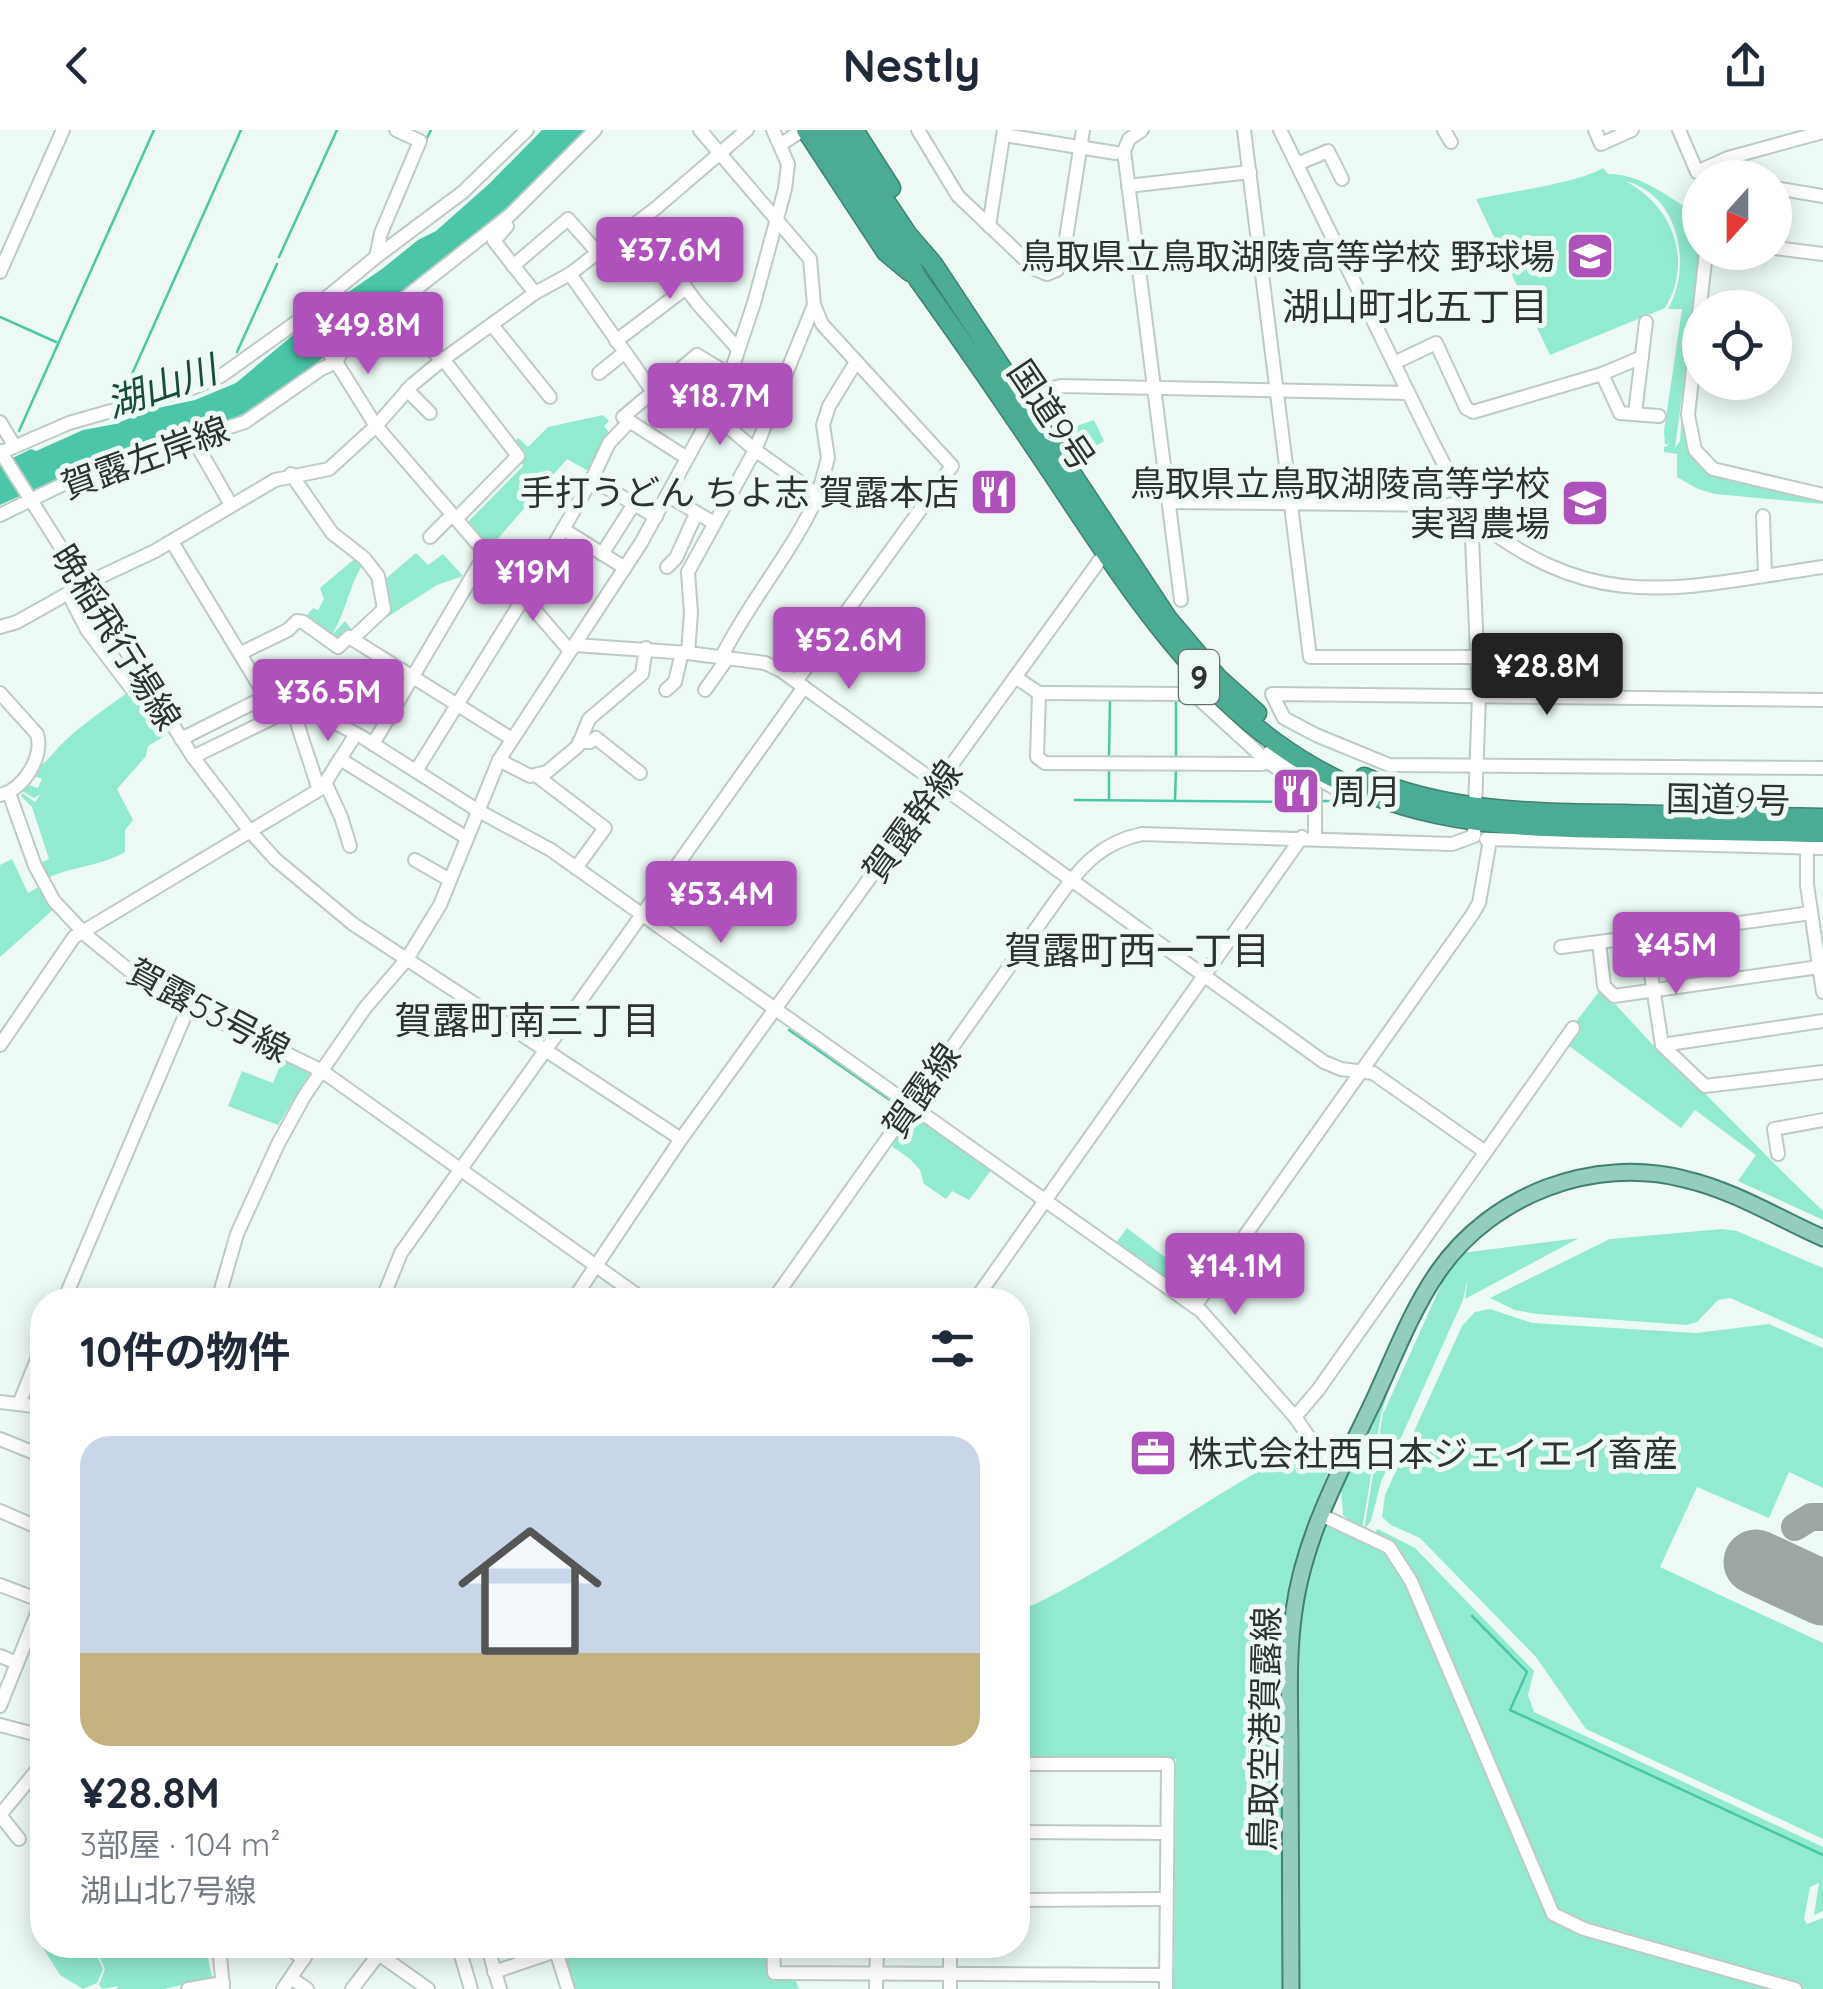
<!DOCTYPE html>
<html lang="ja">
<meta charset="utf-8">
<style>
:root{--surface:#fff;--page:#f6f6f7;--text:#1f2937;--muted:#747a83;--accent:#af51ba}
body{margin:0;font-family:Quicksand,"Noto Sans JP",sans-serif;background:var(--page);color:var(--text);height:100vh;display:flex;flex-direction:column;font-size:38px;white-space:nowrap}
*{box-sizing:border-box;margin:0}
p{font-size:32px;color:var(--muted)}
.icon{flex:none;width:55px;height:55px;fill:none;stroke:currentColor;stroke-width:2;stroke-linecap:round;stroke-linejoin:round}
.map{position:relative;flex:1;overflow:hidden}
.drawer{position:absolute;left:30px;top:1158px;width:1000px;height:670px;display:flex;flex-direction:column;background:var(--surface);border-radius:40px;box-shadow:0 5px 25px #0003}
.drawer>*{flex:none}
.needle{width:65px;rotate:201deg}
.tools{position:absolute;left:1682px;top:30px;display:grid;gap:20px}
.tools a{display:grid;place-items:center;width:110px;height:110px;border-radius:50%;background:var(--surface);box-shadow:0 5px 25px #0003;font-size:50px}
.price{position:absolute;translate:-50% -85px;padding:0 22px;border-radius:10px;background:var(--accent);color:#fff;font-size:32px;line-height:65px;filter:drop-shadow(0 2px 5px #0008)}
.price::after{content:'';position:absolute;left:50%;top:60px;width:30px;height:22px;margin-left:-15px;background:inherit;clip-path:polygon(0 0,100% 0,50% 100%)}
.price.on{background:#222;color:#fff}
ul{padding:0;list-style:none}
li{display:grid;align-content:center;gap:20px;height:530px;padding:0 50px}
li span{display:grid;place-items:center;height:310px;border-radius:30px;color:#555}
li>.icon{margin-inline-start:auto}
span .icon{width:180px;height:180px;fill:#fffc;stroke-width:1}
li b{font-size:42px}
h2{display:flex;justify-content:space-between;align-items:center;height:120px;padding:0 50px;font-size:42px}
header{display:flex;justify-content:space-between;align-items:center;height:130px;padding:0 50px;background:var(--surface);font-size:45px;font-weight:700}
.map>svg:first-child{display:block}
.green{fill:#92ebd1}
.water{fill:#4bc7a8}
.lines{fill:none;stroke-linecap:round;stroke-linejoin:round}
.stream{stroke:#4bc7a8;stroke-width:2.5}
.taxiway{stroke:#9da6a3;stroke-width:28}
.runway{stroke:#9da6a3;stroke-width:65}
.minor-casing{stroke:#bdcac6;stroke-width:16}
.major-casing{stroke:#408170;stroke-width:19}
.highway-casing{stroke:#408170;stroke-width:21}
.minor{stroke:#fff;stroke-width:12}
.major{stroke:#93cdbe;stroke-width:15}
.highway{stroke:#4bac93;stroke-width:18}
.labels{text-anchor:middle;dominant-baseline:central;stroke-width:10;stroke-linejoin:round;paint-order:stroke}
.shield{fill:#ecf9f4;stroke:#666e6b;stroke-width:2.5}
.shield-label{font-size:32px;font-weight:bold;fill:#2d3230}
.poi-label{font-size:35px;fill:#2d3230;stroke:#ecf9f4;text-anchor:end}
.street-label{font-size:35px;fill:#2d3230;stroke:#ecf9f4}
.neighbourhood-label{font-size:38px;fill:#2d3230;stroke:#ecf9f4}
.water-label{font-size:38px;font-style:italic;fill:#164b3e;stroke:#ecf9f4}
</style>
<header><svg class="icon" aria-label="back" viewBox="0 0 24 24"><path d="M15 5l-7 7 7 7"/></svg>Nestly<svg class="icon" aria-label="share" viewBox="0 0 24 24"><path d="M12 15V3M7 8l5-5 5 5M5 13v7h14v-7"/></svg></header>
<div class="map">
<svg width="1823" height="1859" viewBox="0 0 1823 1859">
<rect width="100%" height="100%" fill="#ecf9f4"/>
<g class="green">
<path d="M1603,38L1608,44C1643,44 1670,69 1700,86L1701,123L1675,318L1680,311L1683,271C1685,299 1684,327 1711,344L1822,371L1823,374L1715,364L1698,359L1677,347V324L1664,322V317L1667,316L1669,313L1665,315L1664,301L1682,179H1668C1693,135 1679,64 1625,51C1672,75 1694,130 1665,178L1550,225L1476,69C1509,62 1578,53 1603,38Z"/>
<path d="M603,285L609,291L604,296L611,305L595,324L598,327L592,343L567,329L489,419L466,394L523,336L512,314L518,308L528,317L548,297Z"/>
<path d="M1094,290L1104,311L1072,331L1054,304Z"/>
<path d="M416,423L428,435L443,424L463,446L437,455L378,493L383,451Z"/>
<path d="M358,426L365,431C349,454 347,480 332,505L345,491L352,500L339,513L304,489L313,478L318,480L324,469L320,458Z"/>
<path d="M131,560L137,562L165,606L148,616L146,626L117,659L133,690L125,700V722C99,737 71,736 46,749L38,734L49,729L32,677L21,666L22,663L35,672L41,664L34,668L22,661L26,654L38,658L42,649L31,645H38L33,643C38,636 44,634 50,627C72,600 103,581 131,560Z"/>
<path d="M12,729L28,763L42,755L55,778L0,827V735Z"/>
<path d="M1601,859L1654,916L1658,917C1714,971 1767,1028 1823,1081V1090L1738,1051L1756,1025L1695,980L1681,998L1565,913L1572,897Z"/>
<path d="M284,926L306,937L309,945L278,995L228,976L242,941L273,953Z"/>
<path d="M912,984L992,1039L969,1070L952,1061L946,1069L924,1054L920,1040L910,1029L889,1014Z"/>
<path d="M1127,1098L1205,1158L1195,1169L1113,1117Z"/>
<path d="M1722,1099L1737,1101L1823,1138V1209L1730,1168L1718,1170L1697,1192L1687,1195L1537,1184L1515,1180L1490,1168L1610,1109Z"/>
<path d="M1579,1108L1465,1169L1468,1147L1463,1170L1381,1352L1371,1391L1364,1400L1383,1284L1447,1142L1462,1123Z"/>
<path d="M1490,1179L1532,1193L1696,1203L1769,1194L1823,1218V1358L1789,1342L1769,1388L1697,1357L1660,1437L1823,1513V1709L1586,1599L1536,1527L1420,1408L1391,1395L1382,1387L1385,1365L1462,1196L1475,1182Z"/>
<path d="M1384,1265L1387,1266L1381,1284L1362,1400L1343,1385L1341,1356Z"/>
<path d="M1310,1314L1329,1341L1310,1385L1385,1418L1399,1438L1542,1771L1552,1785L1779,1859H1174L1176,1629L1018,1628V1482C1120,1436 1209,1363 1310,1314Z"/>
<path d="M1378,1399L1415,1418L1534,1541L1528,1565L1534,1582L1823,1717V1781L1814,1785L1819,1753L1810,1757L1804,1789L1807,1794L1823,1788V1859H1804L1570,1788L1558,1781L1414,1451L1373,1404Z"/>
<path d="M42,1799V1815H92L103,1839L97,1853L83,1859L60,1845L35,1805Z"/>
<path d="M94,1815H205L212,1847L165,1859H116L118,1856L103,1859L99,1855L105,1839Z"/>
<path d="M565,1815H769V1847L795,1848L799,1859H573L563,1828Z"/>
</g>
<path class="water" d="M542,0H586L541,47L467,114L267,272L222,294L90,334L0,375V334L31,319L36,321L83,300L115,294L153,279L195,270L236,253L325,178L382,139L418,110L436,101L490,53Z"/>
<g class="lines">
<g class="stream">
<path d="M425,12L431,0"/>
<path d="M279,127L337,0"/>
<path d="M0,187L56,212"/>
<path d="M237,222L277,134"/>
<path d="M124,273V262L241,0"/>
<path d="M19,301L154,0"/>
<path d="M1109,626L1110,569"/>
<path d="M1176,627V570"/>
<path d="M1109,669V637"/>
<path d="M1175,669L1176,638"/>
<path d="M1075,670L1300,672"/>
<path d="M1322,671H1346"/>
<path d="M789,900L897,975"/>
<path d="M1472,1486L1527,1542L1510,1580L1823,1725"/>
</g>
<path class="taxiway" d="M1795,1397L1811,1387H1823"/>
<path class="runway" d="M1756,1432L1823,1463"/>
<g class="minor-casing">
<g id="minor">
<path d="M700,0L810,129L814,175L822,194L952,336L797,550"/>
<path d="M918,0L958,66L1035,139L1047,144L1057,140L1063,128L1083,0"/>
<path d="M1142,0L1129,9L1124,21L1181,470"/>
<path d="M1244,0L1310,527H1478"/>
<path d="M1444,0L1451,12"/>
<path d="M1595,0L1601,14L1632,0"/>
<path d="M1679,0L1697,42L1728,28L1823,2"/>
<path d="M1004,5L1116,23"/>
<path d="M781,14L803,0"/>
<path d="M1297,34L1328,21L1342,49"/>
<path d="M1128,56L1250,42"/>
<path d="M1775,58L1823,66"/>
<path d="M638,92L697,173L738,219"/>
<path d="M507,96L494,111L535,163"/>
<path d="M989,96L1004,0"/>
<path d="M1775,118L1823,124"/>
<path d="M1706,122L1688,285L1695,320L1713,339L1823,365"/>
<path d="M376,127L381,103L420,11L396,0"/>
<path d="M513,136L568,89L598,123"/>
<path d="M0,142L63,0"/>
<path d="M570,144L653,262"/>
<path d="M407,168L417,182L415,196L441,231"/>
<path d="M302,188L336,232L376,296L570,521"/>
<path d="M492,195L550,267"/>
<path d="M616,211L686,158"/>
<path d="M443,229L518,326L456,389"/>
<path d="M1394,233L1436,213L1466,278L1473,282L1602,244L1642,227"/>
<path d="M599,243L624,223"/>
<path d="M1602,244L1620,283L1659,286"/>
<path d="M407,260L430,283"/>
<path d="M1025,275L1043,260L1061,256L1408,263"/>
<path d="M712,283L755,320L818,365C792,423 749,471 721,528"/>
<path d="M1635,283L1646,192"/>
<path d="M0,292L14,315"/>
<path d="M194,310L231,375"/>
<path d="M0,321L193,627L249,700L275,729L353,794L681,1009"/>
<path d="M0,323L69,293L195,257L221,246L302,188L376,127L463,62L527,0"/>
<path d="M687,328L623,287L697,225L730,245"/>
<path d="M592,349L609,313L629,292"/>
<path d="M667,365L714,393"/>
<path d="M818,365L828,328L823,295L829,276L856,232"/>
<path d="M1169,372L1447,375L1463,373"/>
<path d="M0,385L82,345L245,292L321,239L336,232L345,216L359,204L510,85L595,0"/>
<path d="M1471,386C1596,487 1678,458 1823,437"/>
<path d="M1763,386L1765,445"/>
<path d="M563,399L625,438"/>
<path d="M430,407L452,385"/>
<path d="M172,412L260,557L269,565L311,580L362,607L477,680L551,720L1201,1181L1295,1287L1327,1333"/>
<path d="M602,424L634,374"/>
<path d="M667,437L676,428L696,384"/>
<path d="M68,463L87,500L131,558L144,551"/>
<path d="M0,497L17,492L83,455L155,421L275,350L329,339L376,296L412,255L441,231L535,163L570,144L656,78L747,0"/>
<path d="M352,509L512,609"/>
<path d="M575,515L688,523L765,533L780,540L1324,932L1341,939L1373,943L1484,1021"/>
<path d="M241,523L288,500L297,491L303,492L338,517L349,507L352,509L384,479L378,446L364,428L332,403L291,344"/>
<path d="M688,523L691,483L688,442L755,320L814,175"/>
<path d="M313,542L389,588"/>
<path d="M1015,547L1039,563L1037,627L1045,633L1260,634L1269,633L1276,627"/>
<path d="M666,560L675,552L682,522"/>
<path d="M705,560L727,529"/>
<path d="M0,563L37,604C44,627 23,660 0,665"/>
<path d="M1039,563L1187,564L1197,567L1269,633L1315,661V708"/>
<path d="M1823,570L1272,564L1284,588L1316,605L1389,635L1823,638"/>
<path d="M294,574C292,585 314,641 318,658"/>
<path d="M356,604L340,629L467,708"/>
<path d="M181,609L269,565"/>
<path d="M579,612H590L596,608L640,643"/>
<path d="M373,614L487,421"/>
<path d="M1270,622L1342,662L1359,660"/>
<path d="M193,627L287,581L294,574"/>
<path d="M499,630L530,646L547,642L578,616L589,589L642,544L646,518"/>
<path d="M416,641L524,467L592,349L656,387"/>
<path d="M537,646L605,698L576,738"/>
<path d="M325,652L341,687L350,716"/>
<path d="M9,663L35,736L54,771L87,806L130,841L189,876L322,941L644,1170"/>
<path d="M1486,709L1823,718"/>
<path d="M1807,718V755L1823,862"/>
<path d="M415,730L450,750"/>
<path d="M1811,783L1645,806L1662,915L1705,956L1823,942"/>
<path d="M1645,806L1599,812L1604,856L1614,866L1819,837"/>
<path d="M1561,817L1599,812"/>
<path d="M0,915L74,807L322,658L340,629"/>
<path d="M1662,915L1823,891"/>
<path d="M1778,1024L1774,999L1823,990"/>
<path d="M64,1170L189,876"/>
<path d="M218,1170L237,1104L278,1014L305,965L365,878L407,829L440,775L499,630L641,413L712,283L730,245L754,173L785,59L788,34L773,0"/>
<path d="M382,1170L401,1123L804,557"/>
<path d="M573,1170L681,1009L1110,416"/>
<path d="M773,1170L1060,765C1083,734 1103,712 1142,704L1452,714L1474,706L1479,566L1471,386L1432,311L1280,0"/>
<path d="M975,1170L1302,707"/>
<path d="M1195,1176L1472,785L1479,773L1490,710"/>
<path d="M0,1272L42,1277"/>
<path d="M19,1274L42,1217"/>
<path d="M1295,1287L1318,1260L1573,898"/>
<path d="M0,1309L42,1326"/>
<path d="M0,1381L42,1399"/>
<path d="M1321,1385L1389,1417L1411,1451L1553,1784L1584,1799L1795,1859"/>
<path d="M0,1455L42,1471"/>
<path d="M0,1526L17,1533"/>
<path d="M0,1576L42,1471"/>
<path d="M0,1595L42,1606"/>
<path d="M1018,1634H1168L1166,1859"/>
<path d="M1018,1702L1167,1703"/>
<path d="M19,1709L0,1685L42,1634"/>
<path d="M1018,1770L1166,1769"/>
<path d="M219,1815L223,1859"/>
<path d="M284,1815L304,1829"/>
<path d="M366,1815L428,1859"/>
<path d="M458,1815L471,1859"/>
<path d="M487,1815L500,1859"/>
<path d="M773,1815L774,1843L1166,1845"/>
<path d="M558,1817L556,1821L568,1859"/>
<path d="M494,1842L556,1821"/>
<path d="M291,1848L307,1859"/>
<path d="M188,1859L223,1853"/>
<path d="M283,1859L313,1815"/>
<path d="M352,1859L379,1824"/>
<path d="M876,1859L877,1815"/>
<path d="M950,1859V1815"/>
</g>
</g>
<g class="major-casing">
<path id="major" d="M1291,1859C1290,1781 1290,1703 1290,1625C1290,1577 1287,1528 1294,1481C1304,1406 1342,1338 1374,1270C1394,1227 1411,1181 1438,1142C1492,1064 1593,1026 1684,1049C1733,1060 1778,1088 1823,1108"/>
</g>
<g class="highway-casing">
<g id="highway">
<path d="M806,0L886,122L910,142"/>
<path d="M821,0L907,128L918,149C967,217 1014,286 1060,355C1159,504 1249,644 1437,684C1496,697 1558,698 1618,699C1687,700 1755,702 1823,703"/>
<path d="M838,0L908,105L933,134L1168,489L1218,548L1257,583"/>
<path d="M854,0L891,58"/>
<path d="M1364,647C1447,683 1534,683 1622,684C1689,686 1756,687 1823,688"/>
</g>
</g>
<use href="#minor" class="minor"/>
<use href="#major" class="major"/>
<use href="#highway" class="highway"/>
</g>
<defs>
<g id="school-square" transform="scale(2.5)"><rect x="-9" y="-9" width="18" height="18" rx="4" fill="#af51ba" stroke="#ecf9f4"/><path d="M0-5L7-2L0 1L-7-2ZM-4 1L0 2.5L4 1V4Q0 6-4 4Z" fill="#fff"/></g>
<g id="restaurant-square" transform="scale(2.5)"><rect x="-9" y="-9" width="18" height="18" rx="4" fill="#af51ba" stroke="#ecf9f4"/><path d="M-5-6h1v4h1v-4h1v4h1v-4h1v5L-1.5 .5V6h-2V.5L-5-1ZM5-6V6H3V1.5H1.5Q1.5-4 5-6Z" fill="#fff"/></g>
<g id="office-square" transform="scale(2.5)"><rect x="-9" y="-9" width="18" height="18" rx="4" fill="#af51ba" stroke="#ecf9f4"/><path d="M-6-3h4V-5.5h4V-3h4V5H-6ZM-1-4.5V-3h2v-1.5ZM-6 0V1H6V0Z" fill="#fff"/></g>
</defs>
<g fill-rule="evenodd">
<use href="#school-square" x="1590" y="126"/>
<use href="#restaurant-square" x="994" y="362"/>
<use href="#school-square" x="1585" y="373"/>
<use href="#restaurant-square" x="1296" y="661"/>
<use href="#office-square" x="1153" y="1323"/>
</g>
<g class="labels">
<rect class="shield" x="1179" y="520" width="40" height="54" rx="8"/>
<g class="shield-label">
<text x="1199" y="547">9</text>
</g>
<g class="poi-label">
<text x="1555" y="126">鳥取県立鳥取湖陵高等学校 野球場</text>
<text x="1550" y="353">鳥取県立鳥取湖陵高等学校<tspan x="1550" dy="40">実習農場</tspan></text>
<text x="959" y="362">手打うどん ちよ志 賀露本店</text>
<text x="1331" y="661" text-anchor="start">周月</text>
<text x="1188" y="1323" text-anchor="start">株式会社西日本ジェイエイ畜産</text>
</g>
<g class="street-label">
<text transform="translate(1052 285) rotate(56)">国道9号</text>
<text transform="translate(145 327) rotate(-20)">賀露左岸線</text>
<text transform="translate(117 507) rotate(58)">晩稲飛行場線</text>
<text transform="translate(1728 669) rotate(1)">国道9号</text>
<text transform="translate(912 691) rotate(-54)">賀露幹線</text>
<text transform="translate(209 880) rotate(28)">賀露53号線</text>
<text transform="translate(921 960) rotate(-55)">賀露線</text>
<text transform="translate(1264 1599) rotate(-89)">鳥取空港賀露線</text>
</g>
<g class="neighbourhood-label">
<text x="1415" y="176">湖山町北五丁目</text>
<text x="1137" y="820">賀露町西一丁目</text>
<text x="527" y="890">賀露町南三丁目</text>
</g>
<g class="water-label">
<text transform="translate(161 256) rotate(-19)">湖山川</text>
</g>
</g>
</svg>
<div class="tools">
<a><svg class="needle" viewBox="-14 -14 28 28"><path d="M0-13l5 13h-10z" fill="#e53935"/><path d="M0 13l5-13h-10z" fill="#747a83"/></svg></a>
<a><svg class="icon" aria-label="locate" viewBox="0 0 24 24"><circle cx="12" cy="12" r="6"/><path d="M12 2v4M12 18v4M2 12h4M18 12h4"/></svg></a>
</div>
<b class="price" style="left:670px;top:172px">¥37.6M</b>
<b class="price" style="left:368px;top:247px">¥49.8M</b>
<b class="price" style="left:720px;top:318px">¥18.7M</b>
<b class="price" style="left:533px;top:494px">¥19M</b>
<b class="price" style="left:849px;top:562px">¥52.6M</b>
<b class="price on" style="left:1547px;top:588px">¥28.8M</b>
<b class="price" style="left:328px;top:614px">¥36.5M</b>
<b class="price" style="left:721px;top:816px">¥53.4M</b>
<b class="price" style="left:1676px;top:867px">¥45M</b>
<b class="price" style="left:1235px;top:1188px">¥14.1M</b>
<section class="drawer">
<h2>10件の物件<svg class="icon" aria-label="filters" viewBox="0 0 24 24"><path d="M4 7h16M4 17h16"/><circle cx="9" cy="7" r="2"/><circle cx="15" cy="17" r="2"/></svg></h2>
<ul>
<li><span style="background:linear-gradient(#c9d6e8 70%,#c2b280 0)"><svg class="icon" aria-label="home" viewBox="0 0 24 24"><path d="M3 11l9-7 9 7M6 9v11h12V9"/></svg></span><div><b>¥28.8M</b><p>3部屋 · 104 m²</p><p>湖山北7号線</p></div></li>
</ul>
</section>
</div>
